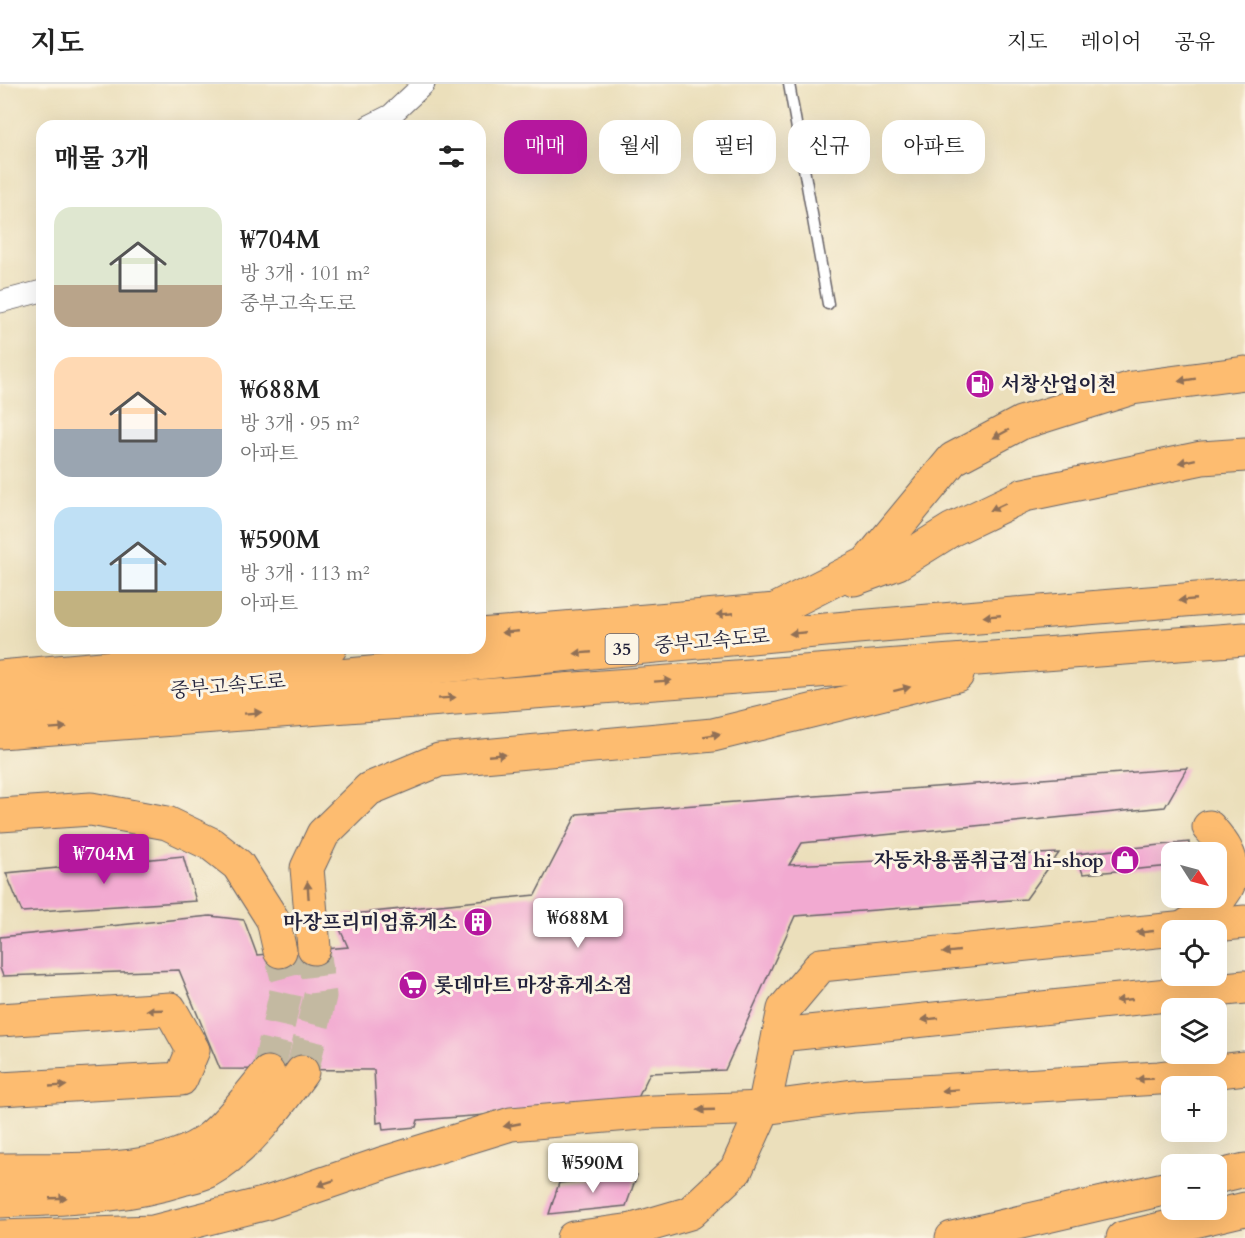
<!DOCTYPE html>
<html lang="ko">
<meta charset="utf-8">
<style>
:root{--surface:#fff;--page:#f6f6f6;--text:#222;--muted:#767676;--line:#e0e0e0;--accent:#b5179e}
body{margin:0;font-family:Cardo,"Noto Serif KR",serif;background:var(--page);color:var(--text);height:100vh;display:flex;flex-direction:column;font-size:22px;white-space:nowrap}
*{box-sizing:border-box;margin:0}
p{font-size:20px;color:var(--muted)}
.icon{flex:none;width:33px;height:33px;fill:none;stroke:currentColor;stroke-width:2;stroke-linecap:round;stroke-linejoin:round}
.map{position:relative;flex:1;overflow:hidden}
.side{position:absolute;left:36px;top:36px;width:450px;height:534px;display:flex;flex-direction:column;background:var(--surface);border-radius:18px;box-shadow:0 6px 24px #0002}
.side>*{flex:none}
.top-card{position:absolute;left:504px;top:36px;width:570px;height:54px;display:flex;gap:12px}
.needle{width:39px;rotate:126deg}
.tools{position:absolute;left:1161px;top:758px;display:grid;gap:12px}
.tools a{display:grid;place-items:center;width:66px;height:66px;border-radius:12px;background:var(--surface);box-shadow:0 6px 24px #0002;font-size:30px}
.price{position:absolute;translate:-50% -51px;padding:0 14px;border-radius:6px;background:#fff;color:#222;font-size:20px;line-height:39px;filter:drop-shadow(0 2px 3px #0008)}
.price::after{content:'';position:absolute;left:50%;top:36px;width:18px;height:14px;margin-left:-9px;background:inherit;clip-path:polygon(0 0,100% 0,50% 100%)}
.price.on{background:var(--accent);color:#fff}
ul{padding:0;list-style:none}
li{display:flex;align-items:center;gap:18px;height:150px;padding:0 18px}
li span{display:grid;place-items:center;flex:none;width:168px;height:120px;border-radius:18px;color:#555}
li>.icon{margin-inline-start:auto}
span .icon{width:72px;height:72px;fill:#fffc;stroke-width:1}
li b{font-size:26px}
h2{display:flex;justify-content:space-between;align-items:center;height:72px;padding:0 18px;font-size:26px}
.pill{padding:0 21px;border-radius:18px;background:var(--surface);box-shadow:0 6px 24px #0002;font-size:21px;line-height:54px}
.pill.on{background:var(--accent);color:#fff}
header{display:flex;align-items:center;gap:36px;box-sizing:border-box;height:84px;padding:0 30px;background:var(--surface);border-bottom:2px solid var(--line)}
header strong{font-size:28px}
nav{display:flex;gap:33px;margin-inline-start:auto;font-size:21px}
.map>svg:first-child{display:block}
.building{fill:#f2aad1}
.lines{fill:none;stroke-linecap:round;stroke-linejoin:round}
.motorway-tunnel{stroke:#c3b9a1;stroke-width:33;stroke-dasharray:33 16;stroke-linecap:butt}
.service-casing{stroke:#686468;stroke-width:13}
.minor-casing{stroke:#686468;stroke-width:23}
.motorway-casing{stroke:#686468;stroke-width:35}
.service{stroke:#fff;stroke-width:10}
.minor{stroke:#fff;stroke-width:21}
.motorway{stroke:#fdbc70;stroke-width:33}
.oneway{fill:#906f56}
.labels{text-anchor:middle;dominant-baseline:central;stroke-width:6;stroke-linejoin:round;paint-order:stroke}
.shield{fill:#fcf5e5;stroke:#63616e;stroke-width:1.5}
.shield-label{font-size:18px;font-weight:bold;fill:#22223b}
.poi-label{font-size:20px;font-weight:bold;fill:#22223b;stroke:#fcf5e5;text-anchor:start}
.street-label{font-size:20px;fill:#22223b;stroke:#fcf5e5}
</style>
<header>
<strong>지도</strong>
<nav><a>지도</a><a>레이어</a><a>공유</a></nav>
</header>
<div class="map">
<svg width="1245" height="1154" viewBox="0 0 1245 1154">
<rect width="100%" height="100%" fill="#fcf5e5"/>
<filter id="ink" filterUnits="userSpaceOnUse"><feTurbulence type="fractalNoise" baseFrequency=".0167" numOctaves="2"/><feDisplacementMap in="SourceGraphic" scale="12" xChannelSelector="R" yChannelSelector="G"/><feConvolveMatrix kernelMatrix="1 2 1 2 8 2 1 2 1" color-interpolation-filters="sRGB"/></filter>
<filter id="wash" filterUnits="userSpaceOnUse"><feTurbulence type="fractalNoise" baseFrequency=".008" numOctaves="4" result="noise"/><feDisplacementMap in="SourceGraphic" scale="24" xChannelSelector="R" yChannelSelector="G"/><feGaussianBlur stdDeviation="1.35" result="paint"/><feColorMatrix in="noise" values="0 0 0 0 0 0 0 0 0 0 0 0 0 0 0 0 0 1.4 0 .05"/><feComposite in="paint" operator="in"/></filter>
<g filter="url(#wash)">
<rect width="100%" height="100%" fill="#ebdfbb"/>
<g id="blocks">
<g class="building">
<path d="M1187,684L1165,723L802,759L789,781L1059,769L1026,815L795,832L725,986L650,989L635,1020L418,1036L416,1043L383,1046L382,1038L377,1039L374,986L220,985L179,886L3,892L0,884V853L210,832L244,836L257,871L348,863L334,832L535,811L577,730Z"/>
<path d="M1189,758V768H1172V782L1083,790L1076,770Z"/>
<path d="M183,772L196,817L22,828L6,789Z"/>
<path d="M637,1091L626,1122L549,1130L559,1099Z"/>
</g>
</g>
</g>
<g filter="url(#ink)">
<use href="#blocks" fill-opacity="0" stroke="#686468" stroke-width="1.5"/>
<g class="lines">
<g class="motorway-tunnel">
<path d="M302,988L320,912L314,864"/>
<path d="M268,989L288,898L280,867"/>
</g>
<g class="service-casing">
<path id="service" d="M789,0L828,220"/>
</g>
<g class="minor-casing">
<g id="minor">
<path d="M369,42L391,31L424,0"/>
<path d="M0,218L42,207"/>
</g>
</g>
<g class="motorway-casing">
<g id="motorway">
<path d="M854,495L898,479L951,446L1024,411L1202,374L1245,371"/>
<path d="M480,551L775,526L867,479L953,375L1021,339L1132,304L1245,289"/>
<path d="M0,593L330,564"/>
<path d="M0,624L857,543L1245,511"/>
<path d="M0,648L1245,555"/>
<path d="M0,731L91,725L167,739L211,760L238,781L273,836L280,867"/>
<path d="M1183,844C1209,828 1245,801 1226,766C1222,758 1215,750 1209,743"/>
<path d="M314,864L307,784L323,750L369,705L439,676L713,651L957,591"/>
<path d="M0,936L170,925L193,966L181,995L0,1005"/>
<path d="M779,951L1245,903"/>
<path d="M0,1086C61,1084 160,1094 210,1054C233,1035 249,1011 268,989"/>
<path d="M1216,1093L1245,1086"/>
<path d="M0,1117C61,1114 123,1114 182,1095C190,1093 200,1091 208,1087C246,1066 277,1023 302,988"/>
<path d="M0,1153L153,1148L267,1119L381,1080L511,1040L653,1028L764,1024L853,1012L1159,994L1245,984"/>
<path d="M573,1154L632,1146L690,1129L736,1086L764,1024L784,925L821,881L1245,838"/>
<path d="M952,1154L1172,1103"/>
<path d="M1123,1154L1245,1125"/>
</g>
</g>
<use href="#service" class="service"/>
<use href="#minor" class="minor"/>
<use href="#motorway" class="motorway"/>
</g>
<defs><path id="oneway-solid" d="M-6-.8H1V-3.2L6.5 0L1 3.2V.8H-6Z" transform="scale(1.5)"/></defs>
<g class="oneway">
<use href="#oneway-solid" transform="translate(1187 296) rotate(171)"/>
<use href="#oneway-solid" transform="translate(1001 350) rotate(152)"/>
<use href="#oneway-solid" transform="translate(1187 377) rotate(168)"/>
<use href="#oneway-solid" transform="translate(998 423) rotate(155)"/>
<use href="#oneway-solid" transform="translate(1187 516) rotate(175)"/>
<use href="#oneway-solid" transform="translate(725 530) rotate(175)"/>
<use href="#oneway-solid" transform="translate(992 532) rotate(175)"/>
<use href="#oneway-solid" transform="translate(510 548) rotate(175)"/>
<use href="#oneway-solid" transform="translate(798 549) rotate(175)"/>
<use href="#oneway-solid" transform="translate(583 569) rotate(175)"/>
<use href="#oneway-solid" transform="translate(663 597) rotate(-4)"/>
<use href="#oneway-solid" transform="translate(902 605) rotate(-14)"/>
<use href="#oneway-solid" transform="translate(447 614) rotate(-4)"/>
<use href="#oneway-solid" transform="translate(253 629) rotate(-4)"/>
<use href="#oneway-solid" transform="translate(58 644) rotate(-4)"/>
<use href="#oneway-solid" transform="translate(712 651) rotate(-9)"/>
<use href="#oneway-solid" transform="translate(497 671) rotate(-5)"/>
<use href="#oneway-solid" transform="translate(308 806) rotate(-94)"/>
<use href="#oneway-solid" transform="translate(1145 848) rotate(174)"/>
<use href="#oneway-solid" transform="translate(951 868) rotate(174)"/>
<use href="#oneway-solid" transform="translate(1124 916) rotate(174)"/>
<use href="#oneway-solid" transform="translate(155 926) rotate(178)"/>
<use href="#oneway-solid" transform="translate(930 935) rotate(174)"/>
<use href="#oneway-solid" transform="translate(1145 995) rotate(177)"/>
<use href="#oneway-solid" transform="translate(58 1002) rotate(-3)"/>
<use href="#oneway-solid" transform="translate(950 1006) rotate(177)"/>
<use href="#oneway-solid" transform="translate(706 1026) rotate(178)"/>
<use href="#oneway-solid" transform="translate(512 1041) rotate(169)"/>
<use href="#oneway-solid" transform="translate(326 1099) rotate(161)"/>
<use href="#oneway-solid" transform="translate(58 1114) rotate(-2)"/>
</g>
</g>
<defs>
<g id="fuel-disc" transform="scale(1.5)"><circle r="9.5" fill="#b5179e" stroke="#fcf5e5"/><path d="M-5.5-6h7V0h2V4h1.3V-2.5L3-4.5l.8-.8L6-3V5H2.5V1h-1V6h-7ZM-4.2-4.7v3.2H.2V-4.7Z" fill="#fff"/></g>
<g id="shop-disc" transform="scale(1.5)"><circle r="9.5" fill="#b5179e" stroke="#fcf5e5"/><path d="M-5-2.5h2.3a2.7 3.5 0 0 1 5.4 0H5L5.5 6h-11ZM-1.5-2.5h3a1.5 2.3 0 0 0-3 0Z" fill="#fff"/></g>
<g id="building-disc" transform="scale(1.5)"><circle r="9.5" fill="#b5179e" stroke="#fcf5e5"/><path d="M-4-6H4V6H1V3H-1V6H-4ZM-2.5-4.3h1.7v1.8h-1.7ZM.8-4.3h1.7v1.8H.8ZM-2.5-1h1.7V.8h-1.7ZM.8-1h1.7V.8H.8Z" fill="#fff"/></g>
<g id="supermarket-disc" transform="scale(1.5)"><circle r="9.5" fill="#b5179e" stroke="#fcf5e5"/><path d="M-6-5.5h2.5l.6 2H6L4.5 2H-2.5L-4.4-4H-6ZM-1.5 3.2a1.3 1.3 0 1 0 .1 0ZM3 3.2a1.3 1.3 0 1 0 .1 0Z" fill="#fff"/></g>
</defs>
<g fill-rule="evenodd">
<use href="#fuel-disc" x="980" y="300"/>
<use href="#shop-disc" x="1125" y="776"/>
<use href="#building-disc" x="478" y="838"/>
<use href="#supermarket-disc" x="413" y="901"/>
</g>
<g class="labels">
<rect class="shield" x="605.5" y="550" width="33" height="30" rx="4.5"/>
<g class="shield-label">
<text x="622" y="565">35</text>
</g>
<g class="poi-label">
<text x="1001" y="300">서창산업이천</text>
<text x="1104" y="776" text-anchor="end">자동차용품취급점 hi-shop</text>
<text x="457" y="838" text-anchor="end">마장프리미엄휴게소</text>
<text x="434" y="901">롯데마트 마장휴게소점</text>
</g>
<g class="street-label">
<text transform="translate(712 557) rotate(-5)">중부고속도로</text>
<text transform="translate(228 602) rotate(-5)">중부고속도로</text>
</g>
</g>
</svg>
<div class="tools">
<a><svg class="needle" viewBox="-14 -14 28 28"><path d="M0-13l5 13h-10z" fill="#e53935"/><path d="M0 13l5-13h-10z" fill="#767676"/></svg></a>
<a><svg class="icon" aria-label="locate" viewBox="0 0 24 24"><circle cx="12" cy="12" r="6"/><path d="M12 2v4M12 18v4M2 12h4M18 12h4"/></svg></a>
<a><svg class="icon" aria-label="layers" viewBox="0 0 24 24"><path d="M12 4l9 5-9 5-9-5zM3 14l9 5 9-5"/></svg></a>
<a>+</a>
<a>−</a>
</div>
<b class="price on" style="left:104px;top:801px">₩704M</b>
<b class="price" style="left:578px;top:865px">₩688M</b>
<b class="price" style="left:593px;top:1110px">₩590M</b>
<div class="top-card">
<a class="pill on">매매</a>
<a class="pill">월세</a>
<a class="pill">필터</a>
<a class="pill">신규</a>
<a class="pill">아파트</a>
</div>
<section class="side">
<h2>매물 3개<svg class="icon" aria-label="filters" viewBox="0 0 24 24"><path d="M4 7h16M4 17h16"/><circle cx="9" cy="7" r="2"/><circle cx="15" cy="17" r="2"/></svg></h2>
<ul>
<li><span style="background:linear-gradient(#dfe7d0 65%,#b9a48a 0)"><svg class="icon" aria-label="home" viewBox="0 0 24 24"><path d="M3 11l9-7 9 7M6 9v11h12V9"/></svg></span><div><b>₩704M</b><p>방 3개 · 101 m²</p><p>중부고속도로</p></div></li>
<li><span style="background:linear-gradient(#ffd9b3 60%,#9aa5b1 0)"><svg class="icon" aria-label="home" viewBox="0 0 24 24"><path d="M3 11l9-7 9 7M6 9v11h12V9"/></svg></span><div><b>₩688M</b><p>방 3개 · 95 m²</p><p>아파트</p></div></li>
<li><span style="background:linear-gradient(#bfe0f5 70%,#c2b280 0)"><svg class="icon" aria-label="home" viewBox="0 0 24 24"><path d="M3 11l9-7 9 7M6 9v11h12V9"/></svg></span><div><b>₩590M</b><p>방 3개 · 113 m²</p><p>아파트</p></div></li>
</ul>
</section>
</div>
